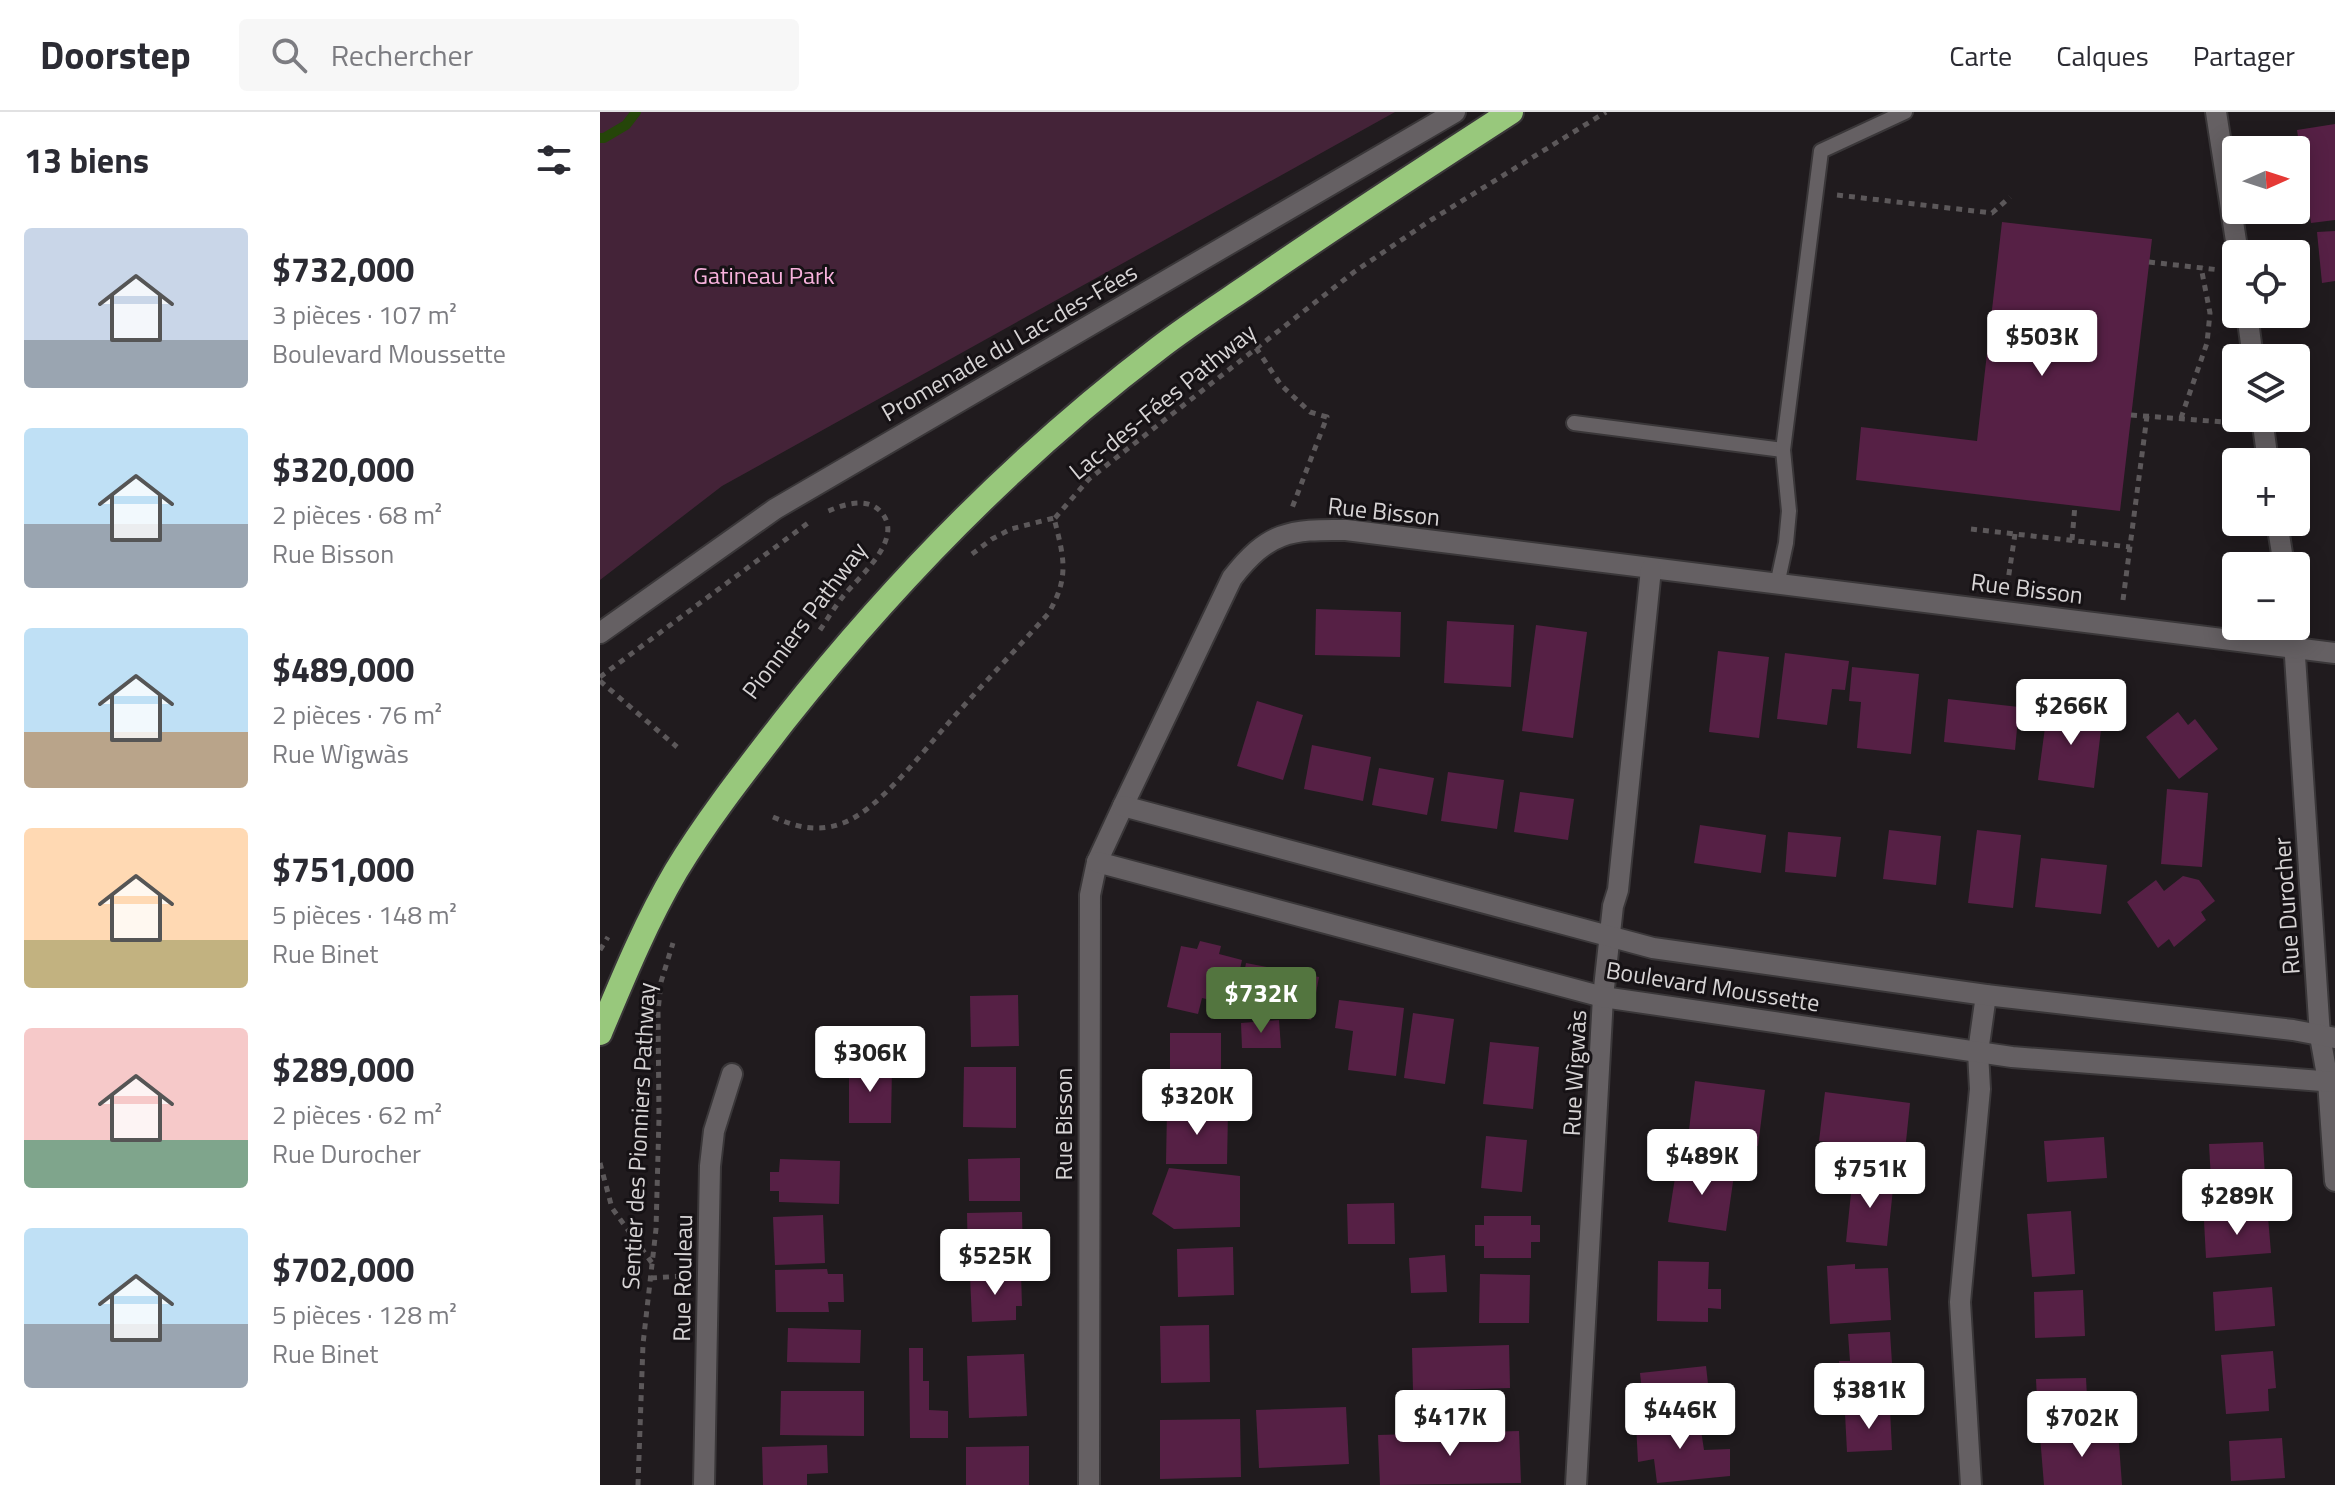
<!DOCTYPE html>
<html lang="fr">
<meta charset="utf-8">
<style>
:root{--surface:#fff;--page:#f7f7f7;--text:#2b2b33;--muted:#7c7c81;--line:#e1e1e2;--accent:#53753f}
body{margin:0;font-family:"Titillium Web",sans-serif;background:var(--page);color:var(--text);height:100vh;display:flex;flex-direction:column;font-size:30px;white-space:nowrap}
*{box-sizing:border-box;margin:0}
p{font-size:26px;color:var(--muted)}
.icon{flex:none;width:44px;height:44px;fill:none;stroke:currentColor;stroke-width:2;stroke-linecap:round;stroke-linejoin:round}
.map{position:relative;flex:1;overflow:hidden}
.sheet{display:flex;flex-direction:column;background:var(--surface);width:600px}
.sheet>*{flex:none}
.needle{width:52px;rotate:87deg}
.controls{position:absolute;left:1622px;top:24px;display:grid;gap:16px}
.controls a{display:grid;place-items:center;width:88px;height:88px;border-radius:8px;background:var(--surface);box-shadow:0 4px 20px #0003;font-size:40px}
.price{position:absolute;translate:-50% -68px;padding:0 18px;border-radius:8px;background:#fff;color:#222;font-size:26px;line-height:52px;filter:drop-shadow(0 2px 4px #0008)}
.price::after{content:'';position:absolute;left:50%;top:48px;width:24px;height:18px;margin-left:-12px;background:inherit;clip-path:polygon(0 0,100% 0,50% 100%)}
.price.current{background:var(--accent);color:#fff}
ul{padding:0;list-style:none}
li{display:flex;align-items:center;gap:24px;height:200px;padding:0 24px}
li span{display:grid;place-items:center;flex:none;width:224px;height:160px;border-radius:8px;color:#555}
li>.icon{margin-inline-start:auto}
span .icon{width:96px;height:96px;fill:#fffc;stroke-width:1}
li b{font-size:34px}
h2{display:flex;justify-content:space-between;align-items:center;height:96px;padding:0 24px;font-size:34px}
header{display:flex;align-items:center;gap:48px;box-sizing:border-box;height:112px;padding:0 40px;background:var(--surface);border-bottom:2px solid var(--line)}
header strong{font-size:38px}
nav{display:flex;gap:44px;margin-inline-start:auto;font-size:28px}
.search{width:560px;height:72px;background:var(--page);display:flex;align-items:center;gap:20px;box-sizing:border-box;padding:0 28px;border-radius:8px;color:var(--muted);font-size:30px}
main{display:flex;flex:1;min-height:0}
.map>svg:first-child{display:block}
.green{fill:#442338}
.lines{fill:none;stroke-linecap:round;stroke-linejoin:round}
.stream{stroke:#254509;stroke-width:10}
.building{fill:#562045}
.lane-casing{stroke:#3a3739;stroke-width:18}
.street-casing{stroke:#3a3739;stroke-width:24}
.secondary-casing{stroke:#3a3739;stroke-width:24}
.highway-casing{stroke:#3a3739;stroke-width:28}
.path{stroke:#5c585a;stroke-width:5;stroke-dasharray:6 6;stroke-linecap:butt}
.lane{stroke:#656063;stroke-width:14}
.street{stroke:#656063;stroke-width:20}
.secondary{stroke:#656063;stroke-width:20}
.highway{stroke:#98c87c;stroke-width:24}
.labels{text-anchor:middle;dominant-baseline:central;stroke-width:6;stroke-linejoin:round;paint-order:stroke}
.park-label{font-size:24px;fill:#f8b2dd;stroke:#161215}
.street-label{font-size:24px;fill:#d7d4d5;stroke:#161215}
</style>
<header>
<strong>Doorstep</strong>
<div class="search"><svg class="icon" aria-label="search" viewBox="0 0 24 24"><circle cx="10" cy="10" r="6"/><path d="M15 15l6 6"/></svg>Rechercher</div>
<nav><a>Carte</a><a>Calques</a><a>Partager</a></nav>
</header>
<main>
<section class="sheet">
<h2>13 biens<svg class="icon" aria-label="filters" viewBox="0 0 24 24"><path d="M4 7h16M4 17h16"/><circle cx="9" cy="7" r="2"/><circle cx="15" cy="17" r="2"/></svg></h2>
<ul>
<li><span style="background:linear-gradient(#c9d6e8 70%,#9aa5b1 0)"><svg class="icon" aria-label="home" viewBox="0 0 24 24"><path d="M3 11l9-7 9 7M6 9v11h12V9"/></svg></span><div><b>$732,000</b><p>3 pièces · 107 m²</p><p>Boulevard Moussette</p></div></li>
<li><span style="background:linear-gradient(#bfe0f5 60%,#9aa5b1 0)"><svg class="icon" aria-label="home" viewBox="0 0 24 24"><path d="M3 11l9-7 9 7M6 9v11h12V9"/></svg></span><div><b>$320,000</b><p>2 pièces · 68 m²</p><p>Rue Bisson</p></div></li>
<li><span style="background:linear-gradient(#bfe0f5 65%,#b9a48a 0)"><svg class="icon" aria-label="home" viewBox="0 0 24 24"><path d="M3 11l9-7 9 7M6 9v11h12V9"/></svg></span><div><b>$489,000</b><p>2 pièces · 76 m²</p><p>Rue Wìgwàs</p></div></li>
<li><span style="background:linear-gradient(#ffd9b3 70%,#c2b280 0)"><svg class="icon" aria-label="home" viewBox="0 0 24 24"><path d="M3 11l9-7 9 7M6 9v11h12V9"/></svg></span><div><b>$751,000</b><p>5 pièces · 148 m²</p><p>Rue Binet</p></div></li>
<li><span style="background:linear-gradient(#f6c9c9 70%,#7fa58c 0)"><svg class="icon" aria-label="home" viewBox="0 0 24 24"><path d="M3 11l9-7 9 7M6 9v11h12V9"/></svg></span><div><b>$289,000</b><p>2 pièces · 62 m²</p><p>Rue Durocher</p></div></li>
<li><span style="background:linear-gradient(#bfe0f5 60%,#9aa5b1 0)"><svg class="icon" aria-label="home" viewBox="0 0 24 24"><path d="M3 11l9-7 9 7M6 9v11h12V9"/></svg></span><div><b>$702,000</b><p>5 pièces · 128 m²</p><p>Rue Binet</p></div></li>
</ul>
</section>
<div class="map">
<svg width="1735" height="1373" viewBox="0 0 1735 1373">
<rect width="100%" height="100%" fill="#201b1e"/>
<path class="green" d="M0,0H795L122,374L0,468Z"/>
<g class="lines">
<path class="stream" d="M0,26H4L26,13L36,0"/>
</g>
<g class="building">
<path d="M1735,12V108L1711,111L1697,18Z"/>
<path d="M1402,110L1552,127L1520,399L1256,368L1261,315L1377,329Z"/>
<path d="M1735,119V169L1722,171L1717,120Z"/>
<path d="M716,497L801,500L800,545L715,543Z"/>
<path d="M847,509L914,513L911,575L844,571Z"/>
<path d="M936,513L987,520L973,626L922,619Z"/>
<path d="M1118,539L1169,545L1159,626L1109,620Z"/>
<path d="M1185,541L1249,549L1245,578L1232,577L1227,613L1177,607Z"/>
<path d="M1252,555L1319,562L1311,642L1257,636L1261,590L1249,589Z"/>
<path d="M1348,587L1419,595L1415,638L1344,630Z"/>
<path d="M657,589L703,603L683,668L637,654Z"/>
<path d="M1448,593L1503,601L1494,676L1438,668Z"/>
<path d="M1578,600L1588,613L1595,607L1618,637L1579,667L1546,625Z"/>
<path d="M712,633L771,645L763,689L704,677Z"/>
<path d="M779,656L834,666L827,703L772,693Z"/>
<path d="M848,660L904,668L897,717L841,709Z"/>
<path d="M1567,677L1608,681L1602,755L1561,752Z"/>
<path d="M920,680L974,687L968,728L914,720Z"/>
<path d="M1100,713L1166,723L1161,761L1094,751Z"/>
<path d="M1289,718L1341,724L1336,773L1283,767Z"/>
<path d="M1377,718L1421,723L1413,796L1368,791Z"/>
<path d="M1188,720L1241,725L1236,765L1185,760Z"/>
<path d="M1441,746L1507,753L1501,802L1435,795Z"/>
<path d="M1583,764L1599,768L1615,789L1601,800L1606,808L1574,835L1569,827L1558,836L1527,790L1556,768L1564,779Z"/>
<path d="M600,829L621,834L619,842L642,848L632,893L602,886L598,902L567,895L581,834L597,837Z"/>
<path d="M646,851L719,865L711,908L638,894Z"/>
<path d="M418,883L419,934L371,935L370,884Z"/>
<path d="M739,888L804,896L796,964L748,958L753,919L735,916Z"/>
<path d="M813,901L854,907L845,972L804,966Z"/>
<path d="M679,908L681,936H642L641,911Z"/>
<rect x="570" y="921" width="51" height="60"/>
<path d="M890,930L939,935L933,997L883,992Z"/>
<path d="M249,954H292L291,1011H249Z"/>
<path d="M364,955H416V1016L363,1015Z"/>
<path d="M1095,969L1165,978L1158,1034L1088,1026Z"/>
<path d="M1225,980L1310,991L1305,1039L1219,1029Z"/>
<path d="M567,998L628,999L627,1052H566Z"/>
<path d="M886,1024L927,1028L922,1080L881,1076Z"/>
<path d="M1504,1025L1507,1066L1447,1070L1444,1029Z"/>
<path d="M1663,1030L1665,1065L1611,1068L1609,1032Z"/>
<path d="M420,1046V1089H369L368,1047Z"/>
<path d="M180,1047L240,1049L239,1092L179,1090V1079H170V1060H179Z"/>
<path d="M1106,1051L1135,1056L1126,1119L1068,1110L1077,1053L1105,1058Z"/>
<path d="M569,1056L640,1064V1115L574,1117L552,1102Z"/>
<path d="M1253,1062L1294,1067L1287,1134L1246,1130Z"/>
<path d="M794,1091L795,1132H748L747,1092Z"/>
<path d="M1471,1099L1475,1162L1432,1165L1427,1102Z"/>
<path d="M422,1100L423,1147L368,1148L367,1101Z"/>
<path d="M223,1103L225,1151L175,1153L173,1105Z"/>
<path d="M884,1104H931V1113H940V1130H931V1146H884V1134H875V1113H884Z"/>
<path d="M1668,1105L1671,1141L1606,1146L1604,1109Z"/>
<path d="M633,1135L634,1183L578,1185L577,1137Z"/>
<path d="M845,1143L847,1180L811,1181L809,1146Z"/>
<path d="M1058,1149L1109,1150L1108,1177H1121V1197L1108,1196V1210L1057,1209Z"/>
<path d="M1255,1152V1157L1288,1156L1291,1208L1230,1212L1227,1154Z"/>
<path d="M227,1157L228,1162H243L244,1190H228L229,1200H176L175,1158Z"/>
<path d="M421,1161L422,1194H416V1208L372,1210L370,1163Z"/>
<path d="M880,1162L930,1163L929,1211H879Z"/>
<path d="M1672,1175L1675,1214L1615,1219L1613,1180Z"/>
<path d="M1483,1178L1485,1224L1435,1226L1434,1180Z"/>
<path d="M609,1213L610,1270L561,1271L560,1214Z"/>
<path d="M188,1216L261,1218L260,1251L187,1250Z"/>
<path d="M1290,1220L1293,1267L1240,1269L1239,1249H1250L1248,1222Z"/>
<path d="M909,1233L910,1276L813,1279L812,1236Z"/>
<path d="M309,1236H323V1269H329V1298L348,1299V1326H310Z"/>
<path d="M1673,1239L1676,1276L1668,1277L1669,1299L1626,1302L1621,1243Z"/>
<path d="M424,1242L427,1304L369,1306L367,1244Z"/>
<path d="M1106,1254L1111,1299L1045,1306L1040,1261Z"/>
<path d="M1486,1266L1488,1305L1438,1307L1436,1267Z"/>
<path d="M181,1279H264V1324L180,1323Z"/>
<path d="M746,1295L749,1352L659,1356L656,1298Z"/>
<path d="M1290,1298L1292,1338L1247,1340L1245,1301Z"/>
<path d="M1099,1305L1104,1338L1130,1337V1364L1057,1371L1054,1347L1038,1350L1036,1312Z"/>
<path d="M640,1307L641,1365L560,1367V1308Z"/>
<path d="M919,1319L921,1371L780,1373L778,1323Z"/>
<path d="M1518,1319L1522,1373H1444L1440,1324Z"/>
<path d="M1682,1326L1685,1366L1631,1369L1629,1329Z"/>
<path d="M227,1333L228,1361L207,1362V1373H163L162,1335Z"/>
<path d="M429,1334V1373H366V1335Z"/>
</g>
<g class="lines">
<g class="lane-casing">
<g id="lane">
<path d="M974,311L1183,338"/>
<path d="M1177,473L1186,431L1189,399L1183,338L1221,39L1305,0"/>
</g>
</g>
<g class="street-casing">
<g id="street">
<path d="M1616,0L1638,142"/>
<path d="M1647,202L1653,246"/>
<path d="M1662,306L1668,350"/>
<path d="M1677,410L1684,454"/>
<path d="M1693,514L1720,924L1728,969L1735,1069"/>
<path d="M104,1373L110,1054L114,1019L132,962"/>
<path d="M489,1373L490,783L497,750L523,694L632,466C668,420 689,417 746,418L1735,541"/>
<path d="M976,1373L1003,885L1013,794L1018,778L1051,457"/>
<path d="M1371,1373L1360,1190L1380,977L1378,940L1386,883"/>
</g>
</g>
<g class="secondary-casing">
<g id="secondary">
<path d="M0,521L175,397L855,0"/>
<path d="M523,694L1053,836L1386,883L1693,918L1735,926"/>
<path d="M497,750L1003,885L1412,945L1735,970"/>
</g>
</g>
<g class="highway-casing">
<path id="highway" d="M0,921C23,866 46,810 76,759C108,706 147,657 184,609C294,470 418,343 559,236C590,212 625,190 657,168C741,110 826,55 911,0"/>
</g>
<g class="path">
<path d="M1237,83L1392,101L1410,85"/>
<path d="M1549,150L1620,158"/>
<path d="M656,236L681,273L710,300L727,305L692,396"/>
<path d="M1531,303L1637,311"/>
<path d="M1581,306L1607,231L1610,201L1601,155"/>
<path d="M455,406L489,367L754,160L831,108L1006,0"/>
<path d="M1371,417L1530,435"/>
<path d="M1472,428L1475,393"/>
<path d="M372,442L392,427L411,417L454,406"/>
<path d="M1407,475L1415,422"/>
<path d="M1523,488L1547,304"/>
<path d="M220,518C228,506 236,493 245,482C261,463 307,424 279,398C265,385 242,393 226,400"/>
<path d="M0,565L208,411"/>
<path d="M0,569L77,635"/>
<path d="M173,705C197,715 217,721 243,711C278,698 320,643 345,615C378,577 414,540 448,502C470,465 464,446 454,406"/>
<path d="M0,838L8,825"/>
<path d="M0,1051L12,1096L52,1151"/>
<path d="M51,1166L83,1164"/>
<path d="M38,1373L43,1232L56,1117L59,1006L58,899L61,870L73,831"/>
</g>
<use href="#lane" class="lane"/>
<use href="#street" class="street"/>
<use href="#secondary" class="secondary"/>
<use href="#highway" class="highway"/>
</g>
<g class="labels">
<g class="park-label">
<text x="164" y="163">Gatineau Park</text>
</g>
<g class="street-label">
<text transform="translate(409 230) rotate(-30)">Promenade du Lac-des-Fées</text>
<text transform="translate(562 289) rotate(-39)">Lac-des-Fées Pathway</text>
<text transform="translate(784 399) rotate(6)">Rue Bisson</text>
<text transform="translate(1427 476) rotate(7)">Rue Bisson</text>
<text transform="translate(204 508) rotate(-53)">Pionniers Pathway</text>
<text transform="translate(1686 794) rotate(-94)">Rue Durocher</text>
<text transform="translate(1113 874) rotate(9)">Boulevard Moussette</text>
<text transform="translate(974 961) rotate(-87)">Rue Wìgwàs</text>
<text transform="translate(463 1012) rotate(-90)">Rue Bisson</text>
<text transform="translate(38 1024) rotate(-87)">Sentier des Pionniers Pathway</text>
<text transform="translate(82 1166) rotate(-89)">Rue Rouleau</text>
</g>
</g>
</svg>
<div class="controls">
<a><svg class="needle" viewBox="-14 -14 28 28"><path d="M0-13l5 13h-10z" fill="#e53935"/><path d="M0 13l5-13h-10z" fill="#7c7c81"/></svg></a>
<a><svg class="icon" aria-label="locate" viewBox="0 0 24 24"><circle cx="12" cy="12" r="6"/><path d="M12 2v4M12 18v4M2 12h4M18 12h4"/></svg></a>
<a><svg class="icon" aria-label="layers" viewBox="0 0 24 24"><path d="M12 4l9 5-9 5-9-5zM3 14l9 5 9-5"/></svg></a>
<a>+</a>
<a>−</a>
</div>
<b class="price" style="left:1442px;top:266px">$503K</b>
<b class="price" style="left:1471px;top:635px">$266K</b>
<b class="price current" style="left:661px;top:923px">$732K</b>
<b class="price" style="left:270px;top:982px">$306K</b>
<b class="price" style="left:597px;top:1025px">$320K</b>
<b class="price" style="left:1102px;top:1085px">$489K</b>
<b class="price" style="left:1270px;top:1098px">$751K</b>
<b class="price" style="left:1637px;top:1125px">$289K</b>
<b class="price" style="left:395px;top:1185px">$525K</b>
<b class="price" style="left:1269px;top:1319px">$381K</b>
<b class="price" style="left:1080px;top:1339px">$446K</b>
<b class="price" style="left:850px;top:1346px">$417K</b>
<b class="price" style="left:1482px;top:1347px">$702K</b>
</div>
</main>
